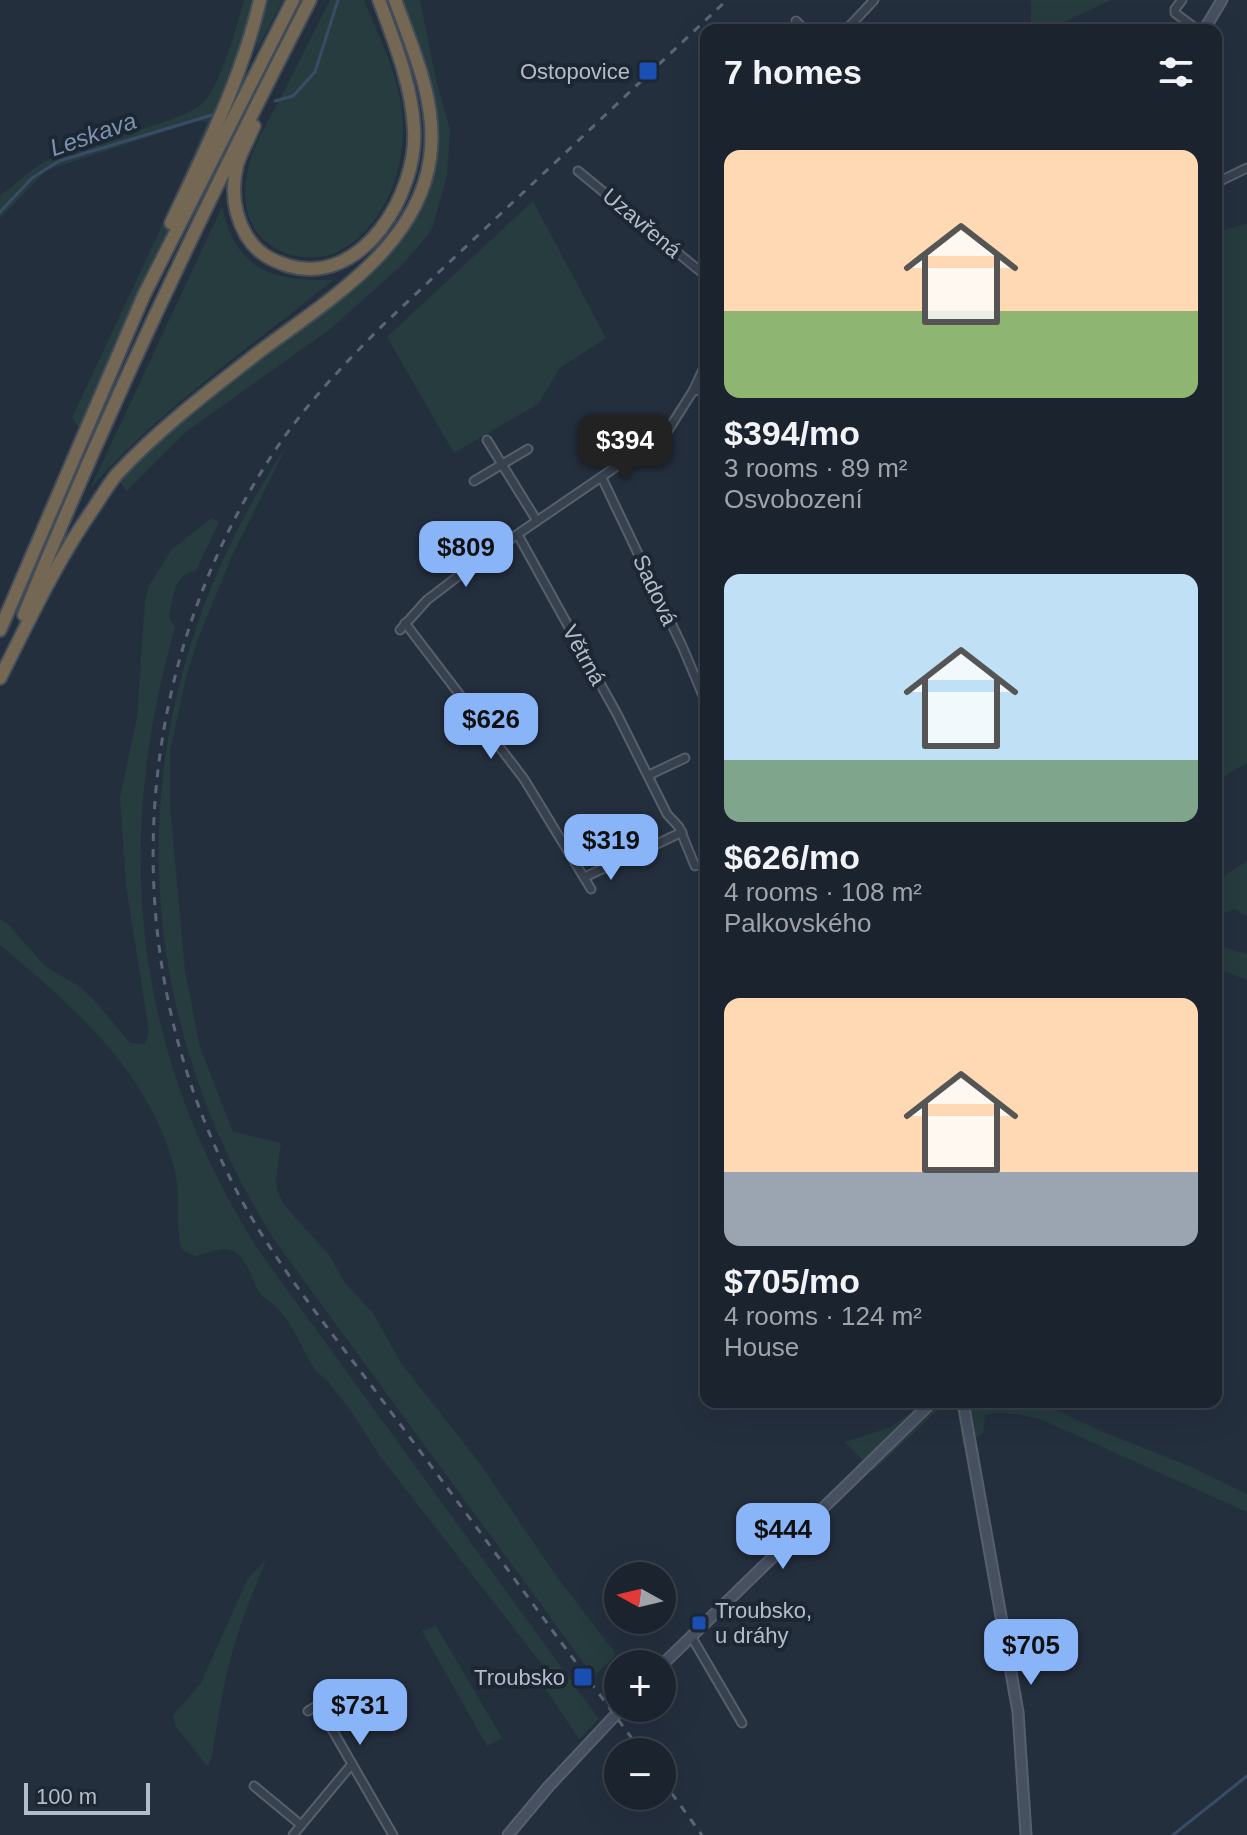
<!DOCTYPE html>
<meta charset="utf-8">
<style>
:root{--surface:#1b232e;--page:#282f3a;--text:#f1f3f6;--muted:#a0a4aa;--line:#39404a;--accent:#8ab4f8}
body{margin:0;font-family:Arial,sans-serif;background:var(--page);color:var(--text);height:100vh;display:flex;flex-direction:column;font-size:30px;white-space:nowrap}
*{box-sizing:border-box;margin:0}
p{font-size:26px;color:var(--muted)}
.icon{flex:none;width:44px;height:44px;fill:none;stroke:currentColor;stroke-width:2;stroke-linecap:round;stroke-linejoin:round}
.map{position:relative;flex:1;overflow:hidden}
.panel{position:absolute;left:700px;top:24px;width:522px;height:1384px;display:flex;flex-direction:column;background:var(--surface);border-radius:16px;box-shadow:0 8px 32px #0002,0 0 0 2px var(--line)}
.panel>*{flex:none}
.needle{width:52px;rotate:278deg}
.tools{position:absolute;left:604px;top:1562px;display:grid;gap:16px}
.tools a{display:grid;place-items:center;width:72px;height:72px;border-radius:50%;background:var(--surface);box-shadow:0 8px 32px #0002,0 0 0 2px var(--line);font-size:40px}
.scale{position:absolute;left:24px;bottom:20px;width:126px;box-sizing:border-box;padding-left:8px;border:4px solid #b4bcc9;border-top:0;font-size:22px;line-height:28px;white-space:nowrap;color:#b4bcc9;-webkit-text-stroke:6px #1d2633;paint-order:stroke}
.price{position:absolute;translate:-50% -68px;padding:0 18px;border-radius:16px;background:var(--accent);color:#111;font-size:26px;line-height:52px;filter:drop-shadow(0 2px 4px #0008)}
.price::after{content:'';position:absolute;left:50%;top:48px;width:24px;height:18px;margin-left:-12px;background:inherit;clip-path:polygon(0 0,100% 0,50% 100%)}
.price.on{background:#222;color:#fff}
ul{padding:0;list-style:none}
li{display:grid;align-content:center;gap:16px;height:424px;padding:0 24px}
li span{display:grid;place-items:center;height:248px;border-radius:16px;color:#555}
li>.icon{margin-inline-start:auto}
span .icon{width:144px;height:144px;fill:#fffc;stroke-width:1}
li b{font-size:34px}
h2{display:flex;justify-content:space-between;align-items:center;height:96px;padding:0 24px;font-size:34px}
.map>svg:first-child{display:block}
.green{fill:#263c3f}
.lines{fill:none;stroke-linecap:round;stroke-linejoin:round}
.stream{stroke:#394c67;stroke-width:3}
.street-casing{stroke:#565f6c;stroke-width:11}
.secondary-casing{stroke:#565f6c;stroke-width:13}
.highway-casing{stroke:#434c59;stroke-width:16}
.street{stroke:#38414e;stroke-width:7}
.secondary{stroke:#465061;stroke-width:9}
.highway{stroke:#746855;stroke-width:12}
.rail{stroke:#5a6575;stroke-width:3;stroke-dasharray:8 8;stroke-linecap:butt}
.transit-dot{fill:#1a4fb4;stroke:#1d2633;stroke-width:3}
.labels{text-anchor:middle;dominant-baseline:central;stroke-width:8;stroke-linejoin:round;paint-order:stroke}
.poi-label{font-size:22px;fill:#b4bcc9;stroke:#1d2633;text-anchor:end}
.street-label{font-size:22px;fill:#b4bcc9;stroke:#1d2633}
.water-label{font-size:24px;font-style:italic;fill:#7c92b1;stroke:#1d2633}
</style>
<div class="map">
<svg width="1247" height="1835" viewBox="0 0 1247 1835">
<rect width="100%" height="100%" fill="#242f3e"/>
<g class="green">
<path d="M244,0H255L216,127L166,235L144,295L83,433L72,418L159,232L207,123L204,121L195,122L47,170L0,218V196C19,181 37,163 60,154C89,142 187,121 204,102C221,83 237,26 244,0Z"/>
<path d="M268,0H283L255,53Z"/>
<path d="M330,0H364C381,42 405,87 403,133C402,178 381,229 339,251C326,258 307,259 292,255C251,243 239,209 248,169C252,147 267,123 278,103C295,69 313,34 330,0Z"/>
<path d="M400,0H420L436,80L450,130L447,175L433,226L428,235L402,265L329,330L187,431L127,491L115,476L144,448L345,286L413,211L432,138Z"/>
<path d="M1031,0H1111L1047,30H1031Z"/>
<path d="M533,201L606,338L560,368L538,404L454,453L387,337Z"/>
<path d="M222,207C237,272 273,281 333,280C250,348 161,408 90,489Z"/>
<path d="M1247,224V763L1216,781V232Z"/>
<path d="M287,445L233,554L200,634L187,673L170,751V807L185,971L200,1047L233,1132L281,1143L276,1181L277,1190L284,1205L330,1256L345,1283L373,1313L401,1363L478,1461L557,1577L616,1654L594,1677L275,1241C115,987 121,694 287,445Z"/>
<path d="M212,518L219,522L196,571C173,573 173,599 169,617L175,628C111,850 135,1055 259,1251L599,1719L579,1739L545,1688L555,1681L379,1455C364,1430 348,1406 329,1383C324,1377 316,1372 312,1365C300,1344 291,1320 272,1303C270,1301 264,1298 262,1296C251,1283 249,1257 231,1250C219,1246 206,1254 195,1256L182,1250C174,1225 181,1196 175,1171C151,1073 74,1007 0,945V919L7,923L45,966L80,987L94,1000L130,1043L145,1044L149,1031L126,886L120,798L137,717L145,600L149,586L171,550Z"/>
<path d="M1247,861V916L1234,909L1224,913L1216,922V881Z"/>
<path d="M1216,941L1226,948L1247,954V980L1216,968Z"/>
<path d="M924,1402H999L1004,1406L1018,1410L1027,1405L1023,1402H1038L1106,1433L1189,1466L1247,1494V1512L1040,1419C1021,1415 1003,1410 985,1415L983,1433L963,1447L957,1406L954,1402L946,1403L940,1408L873,1471L845,1442L891,1427Z"/>
<path d="M266,1560C256,1585 245,1610 237,1637C224,1675 219,1715 212,1755L209,1765H206L175,1725L173,1715L201,1683L248,1578Z"/>
<path d="M436,1626L502,1738L487,1746L422,1631Z"/>
</g>
<g class="lines">
<g class="stream">
<path d="M275,101L293,96L315,72L338,0"/>
<path d="M0,212L32,178L59,161L212,115"/>
<path d="M1173,1835L1247,1776"/>
</g>
<g class="street-casing">
<g id="street">
<path d="M1182,0L1175,9V13L1198,30"/>
<path d="M796,21L805,30"/>
<path d="M846,30L874,0"/>
<path d="M578,171L706,276"/>
<path d="M1216,183L1247,168"/>
<path d="M693,391L706,389"/>
<path d="M487,440L537,521"/>
<path d="M602,478L683,648L706,703"/>
<path d="M474,481L528,449"/>
<path d="M518,535L617,714L667,814L679,827L695,866"/>
<path d="M405,623L524,779L591,889"/>
<path d="M400,630L427,600L474,564L667,432L693,391L706,363"/>
<path d="M649,775L685,758"/>
<path d="M634,855L682,832"/>
<path d="M585,877L625,858"/>
<path d="M691,1636L742,1723"/>
<path d="M308,1711L318,1705L393,1835"/>
<path d="M254,1786L301,1825"/>
<path d="M293,1835L352,1764"/>
</g>
</g>
<g class="secondary-casing">
<g id="secondary">
<path d="M1204,30L1222,0"/>
<path d="M963,1402L1018,1712L1026,1835"/>
<path d="M662,1665L932,1402"/>
<path d="M508,1835L549,1786L622,1708"/>
</g>
</g>
<g class="highway-casing">
<g id="highway">
<path d="M254,126C249,138 241,152 237,165C231,190 234,214 246,235C257,253 270,260 289,266C363,287 418,192 414,129C412,85 394,41 379,0"/>
<path d="M171,223C205,151 242,78 260,0"/>
<path d="M24,615C110,404 206,202 310,0"/>
<path d="M0,630L144,295L293,0"/>
<path d="M0,678C29,621 56,562 93,509C101,497 108,485 117,474C160,428 210,390 259,352C325,302 418,248 430,158C438,104 413,49 395,0"/>
</g>
</g>
<use href="#street" class="street"/>
<use href="#secondary" class="secondary"/>
<use href="#highway" class="highway"/>
<g class="rail">
<path d="M642,1752C557,1637 473,1522 388,1408C333,1333 271,1261 230,1178C111,942 132,660 280,443C310,400 346,362 383,325L727,0"/>
<path d="M662,1780L702,1835"/>
</g>
</g>
<g class="transit-dot">
<rect x="638" y="61" width="20" height="20" rx="4"/>
<rect x="691" y="1615" width="16" height="16" rx="4"/>
<rect x="573" y="1667" width="20" height="20" rx="4"/>
</g>
<g class="labels">
<g class="poi-label">
<text x="630" y="71">Ostopovice</text>
<text x="715" y="1610" text-anchor="start">Troubsko,<tspan x="715" dy="25">u dráhy</tspan></text>
<text x="565" y="1677">Troubsko</text>
</g>
<g class="street-label">
<text transform="translate(642 223) rotate(40)">Uzavřená</text>
<text transform="translate(655 590) rotate(65)">Sadová</text>
<text transform="translate(584 655) rotate(61)">Větrná</text>
</g>
<g class="water-label">
<text transform="translate(93 134) rotate(-19)">Leskava</text>
</g>
</g>
</svg>
<div class="tools">
<a><svg class="needle" viewBox="-14 -14 28 28"><path d="M0-13l5 13h-10z" fill="#e53935"/><path d="M0 13l5-13h-10z" fill="#a0a4aa"/></svg></a>
<a>+</a>
<a>−</a>
</div>
<div class="scale">100 m</div>
<b class="price on" style="left:625px;top:482px">$394</b>
<b class="price" style="left:466px;top:589px">$809</b>
<b class="price" style="left:491px;top:761px">$626</b>
<b class="price" style="left:611px;top:882px">$319</b>
<b class="price" style="left:783px;top:1571px">$444</b>
<b class="price" style="left:1031px;top:1687px">$705</b>
<b class="price" style="left:360px;top:1747px">$731</b>
<section class="panel">
<h2>7 homes<svg class="icon" aria-label="filters" viewBox="0 0 24 24"><path d="M4 7h16M4 17h16"/><circle cx="9" cy="7" r="2"/><circle cx="15" cy="17" r="2"/></svg></h2>
<ul>
<li><span style="background:linear-gradient(#ffd9b3 65%,#8fb573 0)"><svg class="icon" aria-label="home" viewBox="0 0 24 24"><path d="M3 11l9-7 9 7M6 9v11h12V9"/></svg></span><div><b>$394/mo</b><p>3 rooms · 89 m²</p><p>Osvobození</p></div></li>
<li><span style="background:linear-gradient(#bfe0f5 75%,#7fa58c 0)"><svg class="icon" aria-label="home" viewBox="0 0 24 24"><path d="M3 11l9-7 9 7M6 9v11h12V9"/></svg></span><div><b>$626/mo</b><p>4 rooms · 108 m²</p><p>Palkovského</p></div></li>
<li><span style="background:linear-gradient(#ffd9b3 70%,#9aa5b1 0)"><svg class="icon" aria-label="home" viewBox="0 0 24 24"><path d="M3 11l9-7 9 7M6 9v11h12V9"/></svg></span><div><b>$705/mo</b><p>4 rooms · 124 m²</p><p>House</p></div></li>
</ul>
</section>
</div>
